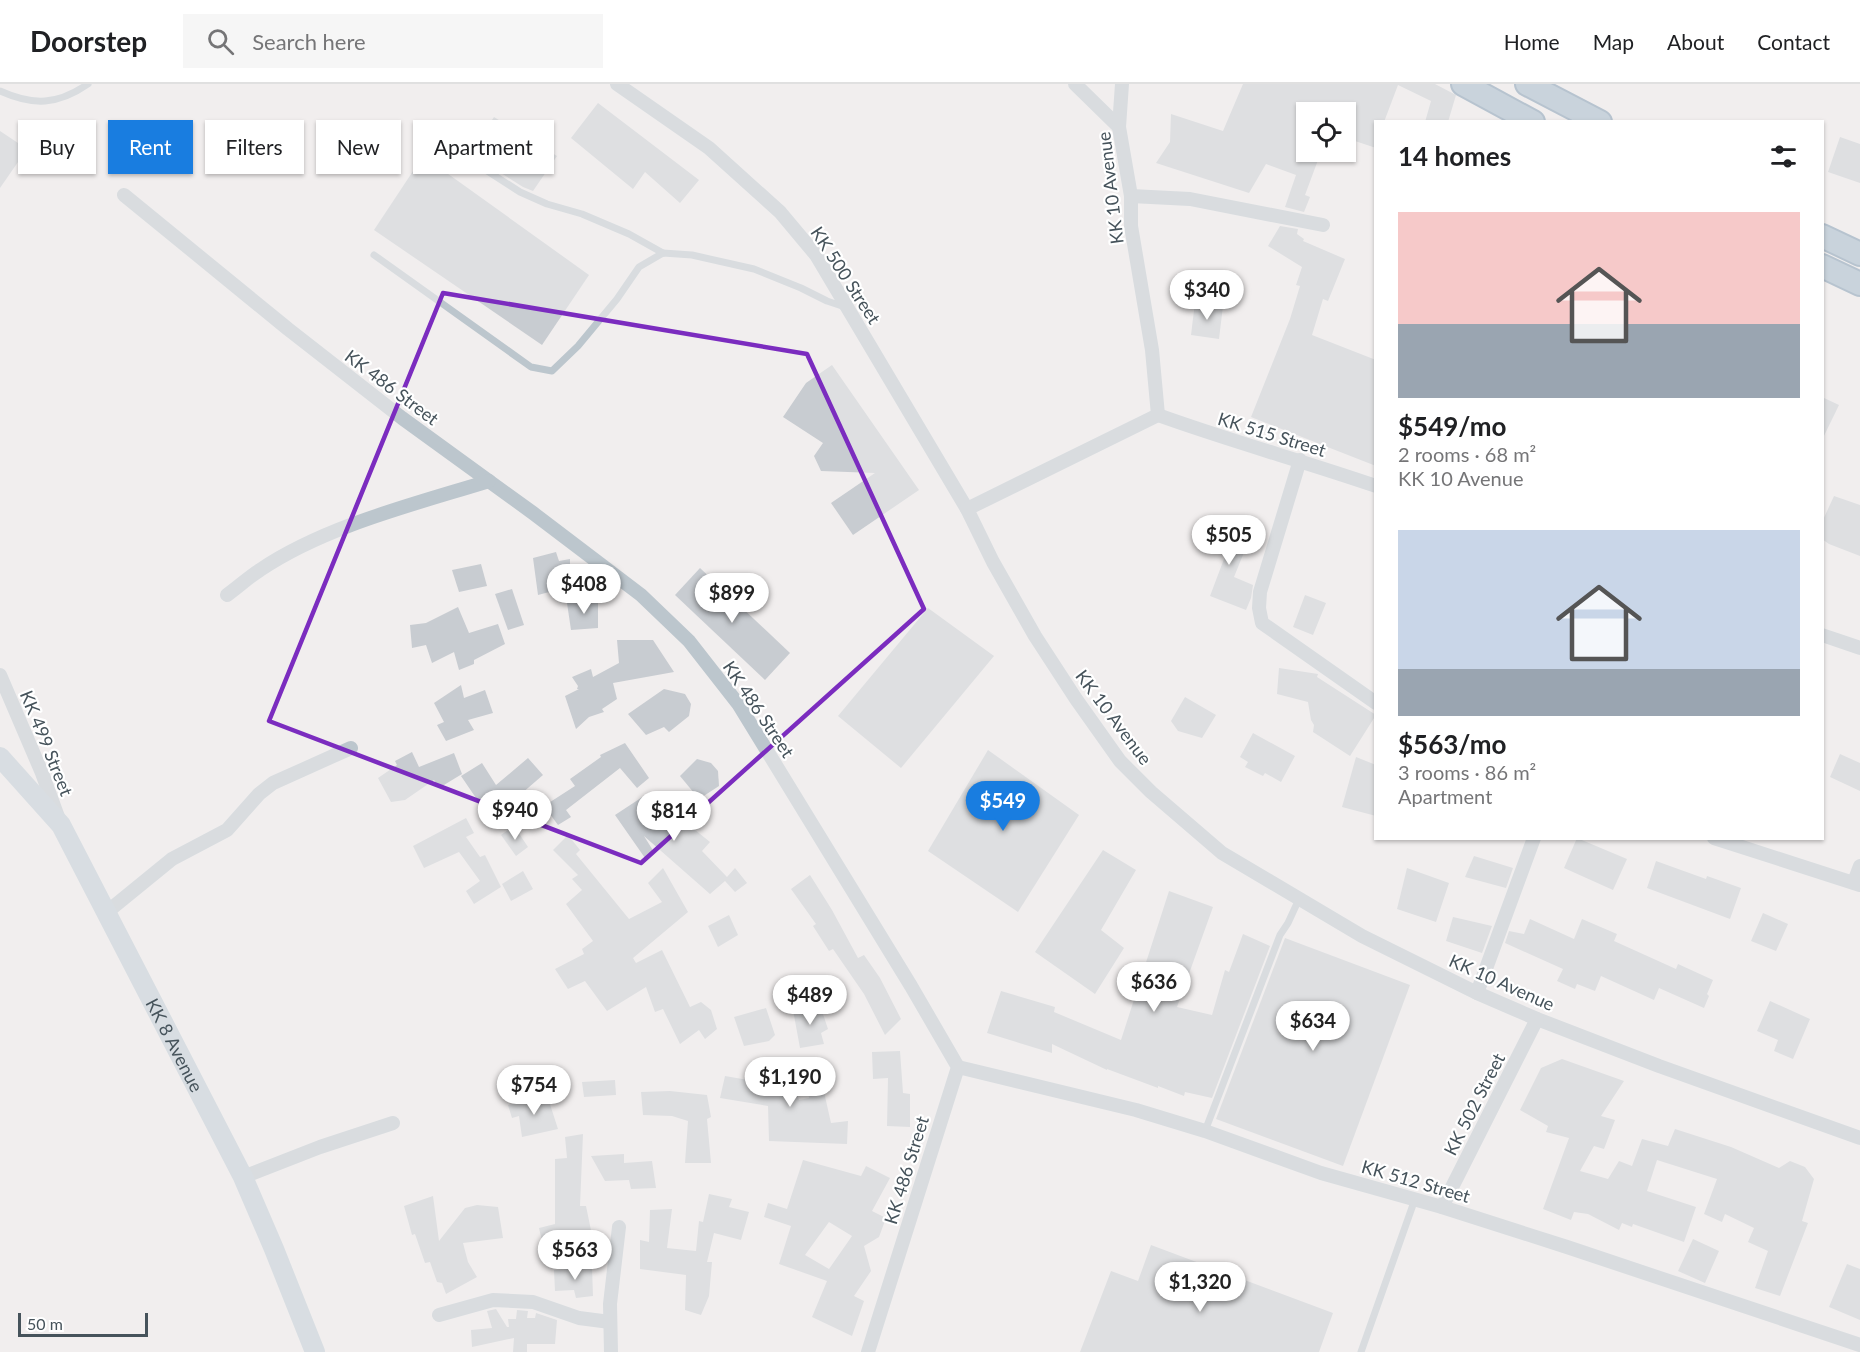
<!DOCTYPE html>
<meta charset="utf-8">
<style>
:root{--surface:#fff;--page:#f6f6f6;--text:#202124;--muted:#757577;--line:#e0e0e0;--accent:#197de0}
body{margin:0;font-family:Lato,sans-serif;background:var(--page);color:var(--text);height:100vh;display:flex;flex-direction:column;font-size:22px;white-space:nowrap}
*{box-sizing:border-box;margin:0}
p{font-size:20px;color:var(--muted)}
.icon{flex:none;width:33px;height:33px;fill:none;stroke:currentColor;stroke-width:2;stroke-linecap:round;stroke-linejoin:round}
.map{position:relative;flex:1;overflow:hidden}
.side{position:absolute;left:1374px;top:36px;width:450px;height:720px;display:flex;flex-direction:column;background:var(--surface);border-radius:0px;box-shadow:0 2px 4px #0004}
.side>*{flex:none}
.banner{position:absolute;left:18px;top:36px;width:570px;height:54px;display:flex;gap:12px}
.buttons{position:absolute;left:1296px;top:18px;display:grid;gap:12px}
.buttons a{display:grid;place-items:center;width:60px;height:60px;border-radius:0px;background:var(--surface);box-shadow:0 2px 4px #0004;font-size:30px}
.scale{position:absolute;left:18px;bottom:15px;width:130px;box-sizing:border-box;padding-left:6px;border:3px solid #46535b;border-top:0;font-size:16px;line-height:21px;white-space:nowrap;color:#46535b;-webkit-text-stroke:4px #fff;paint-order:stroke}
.price{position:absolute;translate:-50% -51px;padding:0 14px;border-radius:21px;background:#fff;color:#222;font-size:20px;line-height:39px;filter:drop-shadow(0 2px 3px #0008)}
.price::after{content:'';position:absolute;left:50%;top:36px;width:18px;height:14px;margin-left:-9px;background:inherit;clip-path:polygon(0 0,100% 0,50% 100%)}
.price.on{background:var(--accent);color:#fff}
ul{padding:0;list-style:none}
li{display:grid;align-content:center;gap:12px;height:318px;padding:0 24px}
li span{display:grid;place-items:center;height:186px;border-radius:0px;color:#555}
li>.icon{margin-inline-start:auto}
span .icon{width:108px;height:108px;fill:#fffc;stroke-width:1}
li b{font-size:26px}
h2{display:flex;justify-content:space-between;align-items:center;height:72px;padding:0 24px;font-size:26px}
.chip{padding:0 21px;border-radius:0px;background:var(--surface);box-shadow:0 2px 4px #0004;font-size:21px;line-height:54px}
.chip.on{background:var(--accent);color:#fff}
header{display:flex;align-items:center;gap:36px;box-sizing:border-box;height:84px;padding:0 30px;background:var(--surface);border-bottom:2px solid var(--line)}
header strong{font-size:28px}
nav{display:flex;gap:33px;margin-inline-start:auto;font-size:21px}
.search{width:420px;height:54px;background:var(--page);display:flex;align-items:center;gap:15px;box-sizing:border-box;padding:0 21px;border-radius:0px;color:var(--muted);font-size:22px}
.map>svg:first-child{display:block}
.building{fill:#c8ccd1;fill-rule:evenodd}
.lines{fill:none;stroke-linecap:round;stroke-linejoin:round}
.trunk-casing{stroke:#718fa9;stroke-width:26}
.service{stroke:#bcc6cd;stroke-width:7}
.minor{stroke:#bcc6cd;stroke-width:14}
.secondary{stroke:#bbc8d2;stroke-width:20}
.trunk{stroke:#99b2c5;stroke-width:22}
.marked{fill:none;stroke:#7b2cbf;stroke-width:4.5;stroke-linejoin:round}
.labels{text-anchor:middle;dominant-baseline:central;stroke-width:4.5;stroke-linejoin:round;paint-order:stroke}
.street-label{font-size:18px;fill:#46535b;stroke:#fff}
</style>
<header>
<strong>Doorstep</strong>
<div class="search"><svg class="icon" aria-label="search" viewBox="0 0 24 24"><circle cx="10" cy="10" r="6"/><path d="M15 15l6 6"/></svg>Search here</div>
<nav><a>Home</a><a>Map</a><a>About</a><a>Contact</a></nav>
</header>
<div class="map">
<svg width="1860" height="1268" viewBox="0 0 1860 1268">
<rect width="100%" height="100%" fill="#f1eeee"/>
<g class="building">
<path d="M1243,0H1435L1456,11L1448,38H1425L1431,17L1398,1L1384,38H1376V64L1346,54V28H1306V68H1321L1305,111L1310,113L1304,128L1285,123L1296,91L1266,80L1249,109L1156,79L1170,58L1171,30L1223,47Z"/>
<path d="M598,19L699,96L680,119L645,88L633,105L571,54Z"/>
<path d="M494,33L557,72L533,107L523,103L470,69Z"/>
<path d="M0,47L27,65L0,104Z"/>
<path d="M1840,53L1860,60V99L1828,88Z"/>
<path d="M423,72L589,191L542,261L374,146Z"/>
<path d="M1280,142L1298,145L1297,150L1304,155L1303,157L1345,175L1328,217L1323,215L1312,251L1376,276V382L1251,333L1290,235L1300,202L1296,201L1302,183L1268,162Z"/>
<path d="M1195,218L1223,222L1219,255L1191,251Z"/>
<path d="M832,281L919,406L853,451L831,419L875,389L821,387L814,372L823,359L783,333L806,299Z"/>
<path d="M1822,313L1839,321L1822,356Z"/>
<path d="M1834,412L1860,421V472L1829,460L1822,455V438Z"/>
<path d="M1204,438L1249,456L1234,493L1253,501L1251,514L1246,526L1210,512L1227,467L1198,455Z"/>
<path d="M556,468L559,477L570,475V492L565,493L564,504L538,511L533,474Z"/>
<path d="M481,480L487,502L459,508L452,486Z"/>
<path d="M700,484L790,569L765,596L675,511Z"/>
<path d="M512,505L524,541L508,546L495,510Z"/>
<path d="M1305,511L1326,519L1313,551L1293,543Z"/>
<path d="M598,515V544L571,546L567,519Z"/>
<path d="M458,523L469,549L498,540L505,560L474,576V580L459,586L454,568L432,579L426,561L412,564L410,541L426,539Z"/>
<path d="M928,524L994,572L901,684L838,632Z"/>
<path d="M617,556H653L674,588L613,599L617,615L602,625L604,628L589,633L576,645L565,612L579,605H577L578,602L572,593L591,585L593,593L619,579Z"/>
<path d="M1279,584L1318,590L1317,593L1376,631L1350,672L1313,648L1314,641L1311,636L1308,618L1277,610Z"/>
<path d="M461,601L464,614L485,606L493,629L468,636L474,646L446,657L437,641L444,638L434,619Z"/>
<path d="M664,605L685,610L691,620L689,632L669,648L664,643L646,651L628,630Z"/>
<path d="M1185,613L1216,631L1202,654L1178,647L1171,637Z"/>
<path d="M1253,649L1295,672L1281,698L1265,689L1263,692L1245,683L1248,678L1240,673Z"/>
<path d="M625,659L649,694L637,704L620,684L566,726L571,733L558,741L544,722L575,702L570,695L601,673L600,671Z"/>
<path d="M988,666L1079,731L1018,828L928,767Z"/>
<path d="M412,668L419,683L454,669L462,690L439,704L434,696L405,716L391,718L378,694L397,681L395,677Z"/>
<path d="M1840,670L1860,679V707L1830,693Z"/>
<path d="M1356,673L1376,681V732L1342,723Z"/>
<path d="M528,674L543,691L491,736L461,692L482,679L496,701Z"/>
<path d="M697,675L711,679L718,687L719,702L699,715L680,692Z"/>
<path d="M650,708L673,729L678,725L687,735L684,737L710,758L702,767L727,793L735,784L747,799L735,808L725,797L710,810L644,752L654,768L645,774L615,731Z"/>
<path d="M466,734L474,749L466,753L480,773L485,771L501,803L474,820L466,807L480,797L459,768L424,784L413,762Z"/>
<path d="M514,742L528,763L516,772L501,751Z"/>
<path d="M568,751L580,766L576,770L629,835L662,818L648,799L663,784L688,828L633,874L636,879L662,866L690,923L701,918L711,926L717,945L705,955L699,946L680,960L663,925L655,928L646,903L607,927L585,897L568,905L555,885L584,870L582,865L593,857L566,820L582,806L572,795L578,791L553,766Z"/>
<path d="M1577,754L1627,775L1613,806L1564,784Z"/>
<path d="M1103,766L1136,786L1101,846L1124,864L1095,910L1035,868Z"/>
<path d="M1474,772L1513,784L1506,804L1465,793Z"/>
<path d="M1656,777L1706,795L1707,792L1741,804L1730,835L1647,804Z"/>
<path d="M1407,784L1449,799L1436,838L1397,825Z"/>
<path d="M523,787L533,805L511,817L502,800Z"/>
<path d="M810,791L832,826L858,874L864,871L880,894L901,935L885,951L864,910L833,865L829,867L813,842L816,840L791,805Z"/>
<path d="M1169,807L1213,823L1177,923L1212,931L1225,886L1229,888L1243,850L1270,862L1212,1014L1185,1008L1184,1012L1158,1002V1004L1107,985V986L1052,960V969L987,949L1001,907L1055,923L1054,928L1121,956Z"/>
<path d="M1763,829L1788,840L1776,867L1751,857Z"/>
<path d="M729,831L738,851L718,863L708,842Z"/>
<path d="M1453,833L1492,842L1482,869L1446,857Z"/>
<path d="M1530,835L1574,855L1582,835L1617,850L1614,857L1676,885L1678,880L1713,896L1707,910L1709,912L1704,924L1659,904L1654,916L1601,892L1595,907L1577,900L1575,905L1557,897L1563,885L1505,859L1509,847L1524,850Z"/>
<path d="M1285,854L1410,901L1343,1082L1216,1035Z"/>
<path d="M1770,917L1810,935L1793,975L1774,967L1778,956L1757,947Z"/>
<path d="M820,921L828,945L821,949L824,960L800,964L793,926Z"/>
<path d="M766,924L775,951L769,957L744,962L734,933Z"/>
<path d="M900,967L903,1009L910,1010V1043L887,1042L888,994L873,995L872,968Z"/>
<path d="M1562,975L1624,997L1601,1032L1615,1036L1604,1065L1594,1062L1580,1087L1608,1095L1619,1077L1632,1082L1642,1055L1668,1062L1675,1045L1731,1063L1779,1084L1790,1077L1805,1083L1814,1095L1802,1137L1808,1139L1780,1212L1755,1204L1768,1167L1748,1158L1754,1144L1725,1130L1722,1138L1704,1130L1717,1095L1657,1076L1647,1107L1696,1123L1684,1158L1633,1140L1632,1143L1622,1139L1619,1146L1588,1130L1574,1128L1571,1136L1543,1125L1569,1054L1546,1048L1548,1042L1520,1026L1541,984Z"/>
<path d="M787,984L799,1016L809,1014L806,993L820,990L831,1039L848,1037L847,1060L769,1057L768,1022L720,1014L725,992L771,1000L770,986Z"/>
<path d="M615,996L616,1011L584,1013L582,998Z"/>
<path d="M670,1007L707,1011L711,1033L707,1035L711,1079H685L688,1037L672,1032L643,1031L641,1008Z"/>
<path d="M547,1011L558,1045L522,1053L519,1032L512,1034L508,1021Z"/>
<path d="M583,1050L580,1122H586L593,1156L543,1162L539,1144L555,1140V1075L567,1074L565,1053Z"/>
<path d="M624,1070V1079L652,1077L656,1104L631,1105L629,1096L605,1097L591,1072Z"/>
<path d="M803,1076L861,1092L866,1082L890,1094L872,1127L886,1134L879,1153L864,1162L871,1187L854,1212L864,1217L852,1252L812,1233L827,1197L779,1180L791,1142L764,1133L768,1119L787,1125ZM829,1138L852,1152L829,1185L805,1171Z"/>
<path d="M709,1110L732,1115L729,1123L749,1128L741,1156L714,1149L707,1178H712L709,1212L701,1231L685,1226L686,1191L640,1185V1156L649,1158L650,1126L672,1125L667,1164L696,1167L699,1137L703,1138Z"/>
<path d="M433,1112L439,1157L465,1124L477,1121L498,1123L503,1154L463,1159L468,1178L477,1193L446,1210L442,1199L437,1198L430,1178L425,1179L415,1150L412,1151L404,1122Z"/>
<path d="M1693,1155L1719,1167L1705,1199L1678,1187Z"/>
<path d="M1151,1161L1333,1229L1319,1268H1080L1111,1187L1138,1197Z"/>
<path d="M1847,1180L1860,1185V1236L1829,1223Z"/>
<path d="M592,1183L593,1212L576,1214L574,1206L555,1207L554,1186Z"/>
<path d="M496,1225L507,1243H509L508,1235H516L517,1226L528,1227L527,1234H535L536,1229L557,1236L555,1260H527V1268H513L514,1254L472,1263L471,1246L492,1244L487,1227Z"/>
</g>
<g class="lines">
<g class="trunk-casing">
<g id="trunk">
<path d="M1463,0L1533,38"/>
<path d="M1527,0L1600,38"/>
<path d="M1822,152L1860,170"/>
<path d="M1822,182L1860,200"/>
</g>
</g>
<g class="service">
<path d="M0,7C33,22 58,21 88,0"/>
<path d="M433,52L520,108L547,120L582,130L629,150L663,169"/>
<path d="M374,171L531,283L552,287L578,262L617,215L639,183L663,169L692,171L754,185L801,204L827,217L845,223"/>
<path d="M1205,1047L1280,851L1288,839L1299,815"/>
<path d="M1361,1268L1415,1115"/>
</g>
<g class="minor">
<path d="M617,0L709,64L780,128L816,171L967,425"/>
<path d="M1075,0L1119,43"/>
<path d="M1122,0L1119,43L1131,112V142L1152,266L1158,331L967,425L993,478L1035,552L1076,615L1120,677L1151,708L1222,769L1362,852L1477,909L1537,935L1659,982L1860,1054"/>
<path d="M124,111L288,245L402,334L533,429L641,511L689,557L739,621L911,902L958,983L868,1268"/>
<path d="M1131,112L1190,115L1323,141"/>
<path d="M1158,331C1230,357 1303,377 1376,402"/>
<path d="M1300,376L1260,508L1259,524L1262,539L1376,619"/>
<path d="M227,511C238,503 249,493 260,486C325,442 415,420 489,397"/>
<path d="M1822,551L1860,564"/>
<path d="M0,591L42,689L58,733"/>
<path d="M1714,754L1860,801"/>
<path d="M1854,798L1860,782"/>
<path d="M107,828L172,775L227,746L259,710L273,699L351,664"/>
<path d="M1477,909L1534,754"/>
<path d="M958,983L1136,1026L1205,1047L1321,1089L1442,1123L1567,1163L1860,1261"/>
<path d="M243,1093L320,1063L393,1039"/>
<path d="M1442,1123L1537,935"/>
<path d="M439,1231L493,1216L533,1218L579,1234L610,1238"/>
<path d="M611,1268L610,1220L619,1143"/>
</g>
<path class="secondary" id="s1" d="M0,673L61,741L243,1093L274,1165L315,1268"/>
<use href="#trunk" class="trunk"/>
</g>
<path d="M0 0H1860V1268H0ZM443,209L807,270L924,525L641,779L269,637Z" fill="#f1eeee" fill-opacity=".55" fill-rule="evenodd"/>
<path class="marked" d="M443,209L807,270L924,525L641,779L269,637Z"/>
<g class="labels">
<g class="street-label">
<text transform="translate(1110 104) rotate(-97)">KK 10 Avenue</text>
<text transform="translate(846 191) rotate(57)">KK 500 Street</text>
<text transform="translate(392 303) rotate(37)">KK 486 Street</text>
<text transform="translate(1272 350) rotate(17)">KK 515 Street</text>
<text transform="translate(759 625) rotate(56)">KK 486 Street</text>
<text transform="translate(1114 633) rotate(53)">KK 10 Avenue</text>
<text transform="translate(47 659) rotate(68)">KK 499 Street</text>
<text transform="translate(1502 898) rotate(24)">KK 10 Avenue</text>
<text stroke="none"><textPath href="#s1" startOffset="339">KK 8 Avenue</textPath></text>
<text transform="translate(1474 1020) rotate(-63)">KK 502 Street</text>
<text transform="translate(906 1086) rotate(-73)">KK 486 Street</text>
<text transform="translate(1416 1097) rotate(16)">KK 512 Street</text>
</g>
</g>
</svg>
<div class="buttons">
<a><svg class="icon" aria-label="locate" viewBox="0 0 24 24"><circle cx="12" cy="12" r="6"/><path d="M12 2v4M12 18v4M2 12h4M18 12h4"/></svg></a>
</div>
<div class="scale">50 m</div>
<b class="price" style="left:1207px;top:237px">$340</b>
<b class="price" style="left:1229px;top:482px">$505</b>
<b class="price" style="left:584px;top:531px">$408</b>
<b class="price" style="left:732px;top:540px">$899</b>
<b class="price on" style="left:1003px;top:748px">$549</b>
<b class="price" style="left:515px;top:757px">$940</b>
<b class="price" style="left:674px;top:758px">$814</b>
<b class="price" style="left:1154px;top:929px">$636</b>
<b class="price" style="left:810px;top:942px">$489</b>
<b class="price" style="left:1313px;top:968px">$634</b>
<b class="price" style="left:790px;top:1024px">$1,190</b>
<b class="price" style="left:534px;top:1032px">$754</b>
<b class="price" style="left:575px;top:1197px">$563</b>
<b class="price" style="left:1200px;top:1229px">$1,320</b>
<div class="banner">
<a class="chip">Buy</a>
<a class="chip on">Rent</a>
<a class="chip">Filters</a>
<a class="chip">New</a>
<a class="chip">Apartment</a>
</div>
<section class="side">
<h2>14 homes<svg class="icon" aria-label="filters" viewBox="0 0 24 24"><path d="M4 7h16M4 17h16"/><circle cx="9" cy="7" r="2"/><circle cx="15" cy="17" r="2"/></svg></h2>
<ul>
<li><span style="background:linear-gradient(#f6c9c9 60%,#9aa5b1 0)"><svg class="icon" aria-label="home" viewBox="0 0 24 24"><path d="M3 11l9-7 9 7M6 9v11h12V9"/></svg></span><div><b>$549/mo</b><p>2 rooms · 68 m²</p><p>KK 10 Avenue</p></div></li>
<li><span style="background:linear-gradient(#c9d6e8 75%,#9aa5b1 0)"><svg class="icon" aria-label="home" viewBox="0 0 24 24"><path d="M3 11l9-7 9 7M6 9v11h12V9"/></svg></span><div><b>$563/mo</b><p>3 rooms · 86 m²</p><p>Apartment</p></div></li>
</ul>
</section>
</div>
